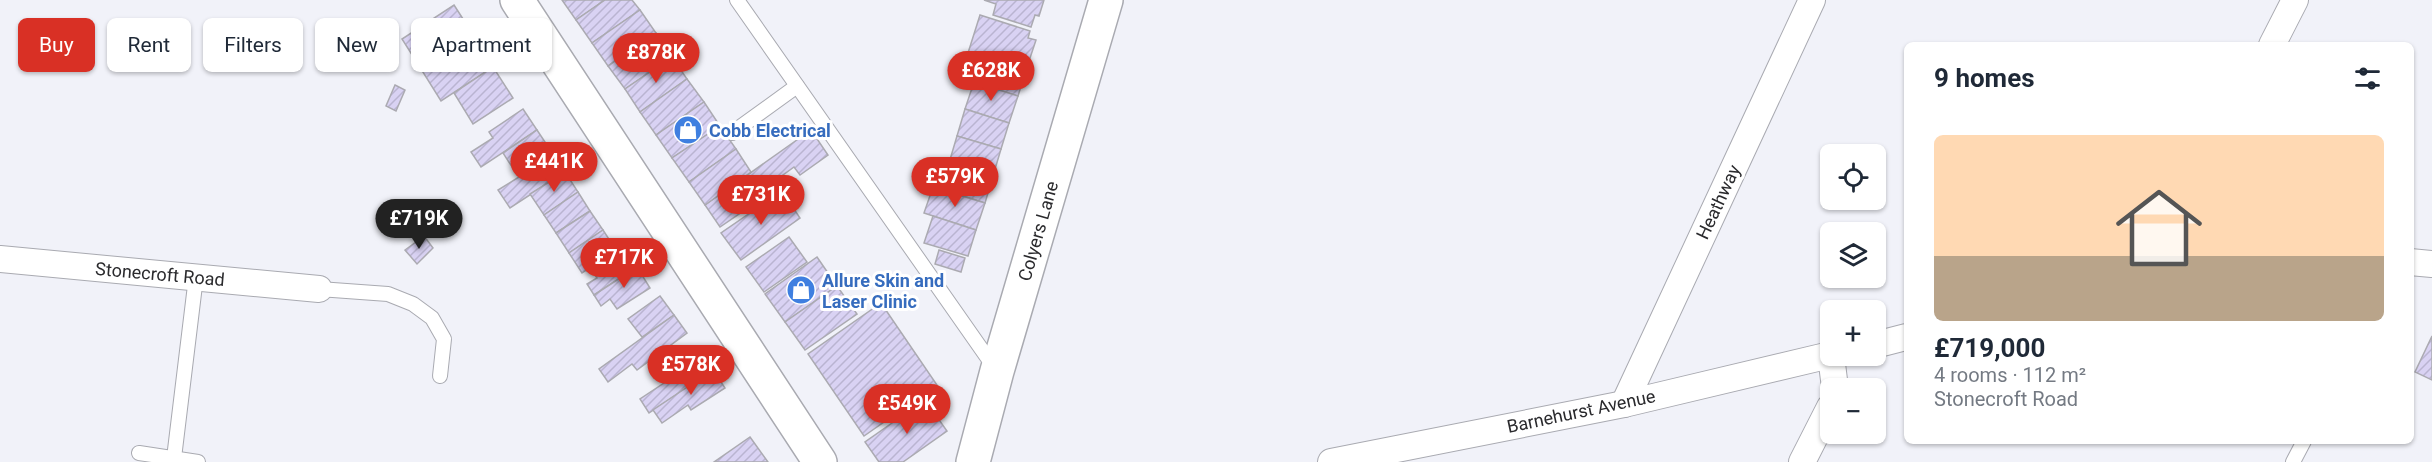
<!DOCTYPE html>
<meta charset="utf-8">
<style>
:root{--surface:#fff;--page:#f6f6f7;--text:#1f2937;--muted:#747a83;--accent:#d93025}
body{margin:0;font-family:Roboto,sans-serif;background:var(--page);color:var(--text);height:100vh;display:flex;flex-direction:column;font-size:22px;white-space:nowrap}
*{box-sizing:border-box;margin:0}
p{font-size:20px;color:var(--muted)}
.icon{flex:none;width:33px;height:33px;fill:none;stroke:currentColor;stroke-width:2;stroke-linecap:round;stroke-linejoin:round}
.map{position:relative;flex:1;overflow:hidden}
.drawer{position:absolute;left:1904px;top:42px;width:510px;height:402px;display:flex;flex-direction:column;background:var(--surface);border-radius:9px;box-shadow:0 2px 4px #0004}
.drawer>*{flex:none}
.banner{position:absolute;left:18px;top:18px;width:570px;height:54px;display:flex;gap:12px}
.controls{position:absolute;left:1820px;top:144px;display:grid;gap:12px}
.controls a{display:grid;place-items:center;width:66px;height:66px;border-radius:9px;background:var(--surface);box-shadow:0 2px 4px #0004;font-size:30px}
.price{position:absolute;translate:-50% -51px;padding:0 14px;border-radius:21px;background:var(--accent);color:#fff;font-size:20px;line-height:39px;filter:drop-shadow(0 2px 3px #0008)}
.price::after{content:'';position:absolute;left:50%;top:36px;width:18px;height:14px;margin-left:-9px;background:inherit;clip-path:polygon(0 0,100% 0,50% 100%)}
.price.current{background:#222;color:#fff}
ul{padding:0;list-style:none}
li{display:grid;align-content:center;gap:12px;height:318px;padding:0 30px}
li span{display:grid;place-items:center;height:186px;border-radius:9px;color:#555}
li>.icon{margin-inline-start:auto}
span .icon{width:108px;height:108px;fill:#fffc;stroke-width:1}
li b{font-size:26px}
h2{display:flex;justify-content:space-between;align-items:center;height:72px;padding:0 30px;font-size:26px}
.pill{padding:0 21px;border-radius:9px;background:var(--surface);box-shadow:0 2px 4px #0004;font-size:21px;line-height:54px}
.pill.current{background:var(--accent);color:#fff}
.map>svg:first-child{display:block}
.building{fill:url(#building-hatch);stroke:#abaab1;stroke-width:1.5}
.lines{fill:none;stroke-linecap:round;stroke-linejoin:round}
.service-casing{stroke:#a9aab1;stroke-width:16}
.minor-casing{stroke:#a9aab1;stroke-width:28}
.tertiary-casing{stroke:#a9aab1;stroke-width:36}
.primary-casing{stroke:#a9aab1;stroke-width:36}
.service{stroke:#fff;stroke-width:14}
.minor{stroke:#fff;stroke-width:26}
.tertiary{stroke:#fff;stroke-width:33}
.primary{stroke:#fff;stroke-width:33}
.labels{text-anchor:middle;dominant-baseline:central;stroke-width:6;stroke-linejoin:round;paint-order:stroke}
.shop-label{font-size:18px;font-weight:bold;fill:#366cbe;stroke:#fff;text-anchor:start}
.street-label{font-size:18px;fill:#2a2a2d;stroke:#fff}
</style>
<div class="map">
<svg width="2432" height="462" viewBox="0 0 2432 462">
<defs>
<pattern id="building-hatch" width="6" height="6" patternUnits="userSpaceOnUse" patternTransform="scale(1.5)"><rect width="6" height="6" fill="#d9d2f3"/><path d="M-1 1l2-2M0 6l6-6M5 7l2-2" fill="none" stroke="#bab4d1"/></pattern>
</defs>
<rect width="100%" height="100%" fill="#f1f2f9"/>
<g class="building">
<path d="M562,0H605L576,20Z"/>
<path d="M605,0H632L640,10L592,43L576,20Z"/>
<path d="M984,0H1044L1039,16L1035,15L1031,27L993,15L996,4Z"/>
<path d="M454,5L474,36L421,69L402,39Z"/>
<path d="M640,10L656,33L608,66L592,43Z"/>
<path d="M980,15L1030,31L1028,38L1036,40L1026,70L968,53Z"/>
<path d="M656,33L672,57L625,89L608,66Z"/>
<path d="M474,36L493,67L441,101L421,69Z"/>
<path d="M968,53L1026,70L1018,96L960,78Z"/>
<path d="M672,57L687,79L640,112L625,89Z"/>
<path d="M493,67L513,98L473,124L454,93Z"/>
<path d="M687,79L704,102L656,135L640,112Z"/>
<path d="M974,82L1018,96L1009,123L965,109Z"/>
<path d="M395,85L405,90L396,111L386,106Z"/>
<path d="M704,102L720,126L672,158L656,135Z"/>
<path d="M523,109L537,130L481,167L471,152L493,138L489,132Z"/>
<path d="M965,109L1009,123L1001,149L957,136Z"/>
<path d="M720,126L736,149L689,182L672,158Z"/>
<path d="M537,130L551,151L516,173L503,153Z"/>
<path d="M811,130L828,155L800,175L794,167L779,178L783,184L720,227L705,205Z"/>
<path d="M957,136L1001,149L993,176L949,163Z"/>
<path d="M736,149L751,172L705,205L689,182Z"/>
<path d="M551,151L565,172L510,208L498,190L519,177L516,173Z"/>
<path d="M949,163L993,176L985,203L941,189Z"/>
<path d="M565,172L578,192L544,215L530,194Z"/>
<path d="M933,187L985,203L976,230L924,213Z"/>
<path d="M782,191L800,218L741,260L721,233Z"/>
<path d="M578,192L590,211L556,233L544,215Z"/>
<path d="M590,211L603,230L569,253L556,233Z"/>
<path d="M933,216L976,230L968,256L924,243Z"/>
<path d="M603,230L616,250L582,273L569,253Z"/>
<path d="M424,236L433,248L417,264L405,250Z"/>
<path d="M789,237L807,262L764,292L746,267Z"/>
<path d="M625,247L637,267L594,295L587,284L597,278L591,269Z"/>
<path d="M939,250L965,258L961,272L935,264Z"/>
<path d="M817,257L837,286L785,322L765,294Z"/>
<path d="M637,267L650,288L617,309L610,299L601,306L594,295Z"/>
<path d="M837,286L857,314L805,350L785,322Z"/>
<path d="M660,296L674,315L642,337L628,319Z"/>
<path d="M881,303L937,385L864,436L808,354Z"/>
<path d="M674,315L687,333L637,370L632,364L608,382L599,369Z"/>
<path d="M2432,336V380L2415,372Z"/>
<path d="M699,349L713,370L649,413L640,399L670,379L665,371Z"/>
<path d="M713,370L725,388L691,410L688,405L662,423L653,410Z"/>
<path d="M925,400L947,431L903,462H879L865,442Z"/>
<path d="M750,437L768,462H714Z"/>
</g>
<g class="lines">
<g class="service-casing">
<g id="service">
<path d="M737,0L994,367"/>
<path d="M732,133L797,86"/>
<path d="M319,289L388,294L413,304L432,318L444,339L440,376"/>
<path d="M139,453L198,462"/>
<path d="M174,458L196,277"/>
<path d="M2293,462L2304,441"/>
</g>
</g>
<g class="minor-casing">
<g id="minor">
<path d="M2272,45L2295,0"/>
<path d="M0,259L319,289"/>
<path d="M2410,262L2432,264"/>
<path d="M1875,345L1906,337"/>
<path d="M1831,356L1835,388"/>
<path d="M1624,404L1812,0"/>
<path d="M1331,462L1624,404L1830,355"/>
<path d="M1802,462L1830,407"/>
</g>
</g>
<g class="tertiary-casing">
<path id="tertiary" d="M973,462L997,371L1106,0"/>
</g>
<g class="primary-casing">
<path id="primary" d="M517,0L820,462"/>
</g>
<use href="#service" class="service"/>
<use href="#minor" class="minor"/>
<use href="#tertiary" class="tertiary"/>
<use href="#primary" class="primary"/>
</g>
<defs>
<g id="shop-disc" transform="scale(1.5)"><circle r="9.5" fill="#3f7fe0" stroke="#fff"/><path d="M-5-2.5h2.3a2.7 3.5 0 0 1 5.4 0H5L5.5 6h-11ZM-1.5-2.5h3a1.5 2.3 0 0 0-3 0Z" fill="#fff"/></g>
</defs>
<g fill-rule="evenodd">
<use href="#shop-disc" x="688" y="130"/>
<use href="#shop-disc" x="801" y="290"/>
</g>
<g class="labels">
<g class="shop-label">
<text x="709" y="130">Cobb Electrical</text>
<text x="822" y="280">Allure Skin and<tspan x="822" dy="21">Laser Clinic</tspan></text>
</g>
<g class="street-label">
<text transform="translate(1718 202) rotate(-65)">Heathway</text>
<text transform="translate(1038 231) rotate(-74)">Colyers Lane</text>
<text transform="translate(160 274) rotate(5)">Stonecroft Road</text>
<text transform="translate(1581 411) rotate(-12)">Barnehurst Avenue</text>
</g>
</g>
</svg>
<div class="controls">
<a><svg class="icon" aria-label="locate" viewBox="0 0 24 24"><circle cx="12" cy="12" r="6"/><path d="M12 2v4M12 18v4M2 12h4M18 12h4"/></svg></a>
<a><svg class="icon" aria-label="layers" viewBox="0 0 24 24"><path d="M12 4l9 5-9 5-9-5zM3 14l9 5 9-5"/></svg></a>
<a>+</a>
<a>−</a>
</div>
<b class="price" style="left:656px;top:84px">£878K</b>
<b class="price" style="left:991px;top:102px">£628K</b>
<b class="price" style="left:554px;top:193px">£441K</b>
<b class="price" style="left:955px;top:208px">£579K</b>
<b class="price" style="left:761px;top:226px">£731K</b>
<b class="price current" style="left:419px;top:250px">£719K</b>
<b class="price" style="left:624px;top:289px">£717K</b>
<b class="price" style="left:691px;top:396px">£578K</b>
<b class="price" style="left:907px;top:435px">£549K</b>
<div class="banner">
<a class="pill current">Buy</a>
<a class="pill">Rent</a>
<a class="pill">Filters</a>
<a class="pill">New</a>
<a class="pill">Apartment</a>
</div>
<section class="drawer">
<h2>9 homes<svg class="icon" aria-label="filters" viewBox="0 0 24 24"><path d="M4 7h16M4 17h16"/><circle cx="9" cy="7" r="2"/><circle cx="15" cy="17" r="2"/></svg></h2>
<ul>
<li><span style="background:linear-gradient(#ffd9b3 65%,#b9a48a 0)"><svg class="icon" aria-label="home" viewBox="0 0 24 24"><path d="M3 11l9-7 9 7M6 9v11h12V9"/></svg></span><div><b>£719,000</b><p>4 rooms · 112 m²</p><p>Stonecroft Road</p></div></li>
</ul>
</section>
</div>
